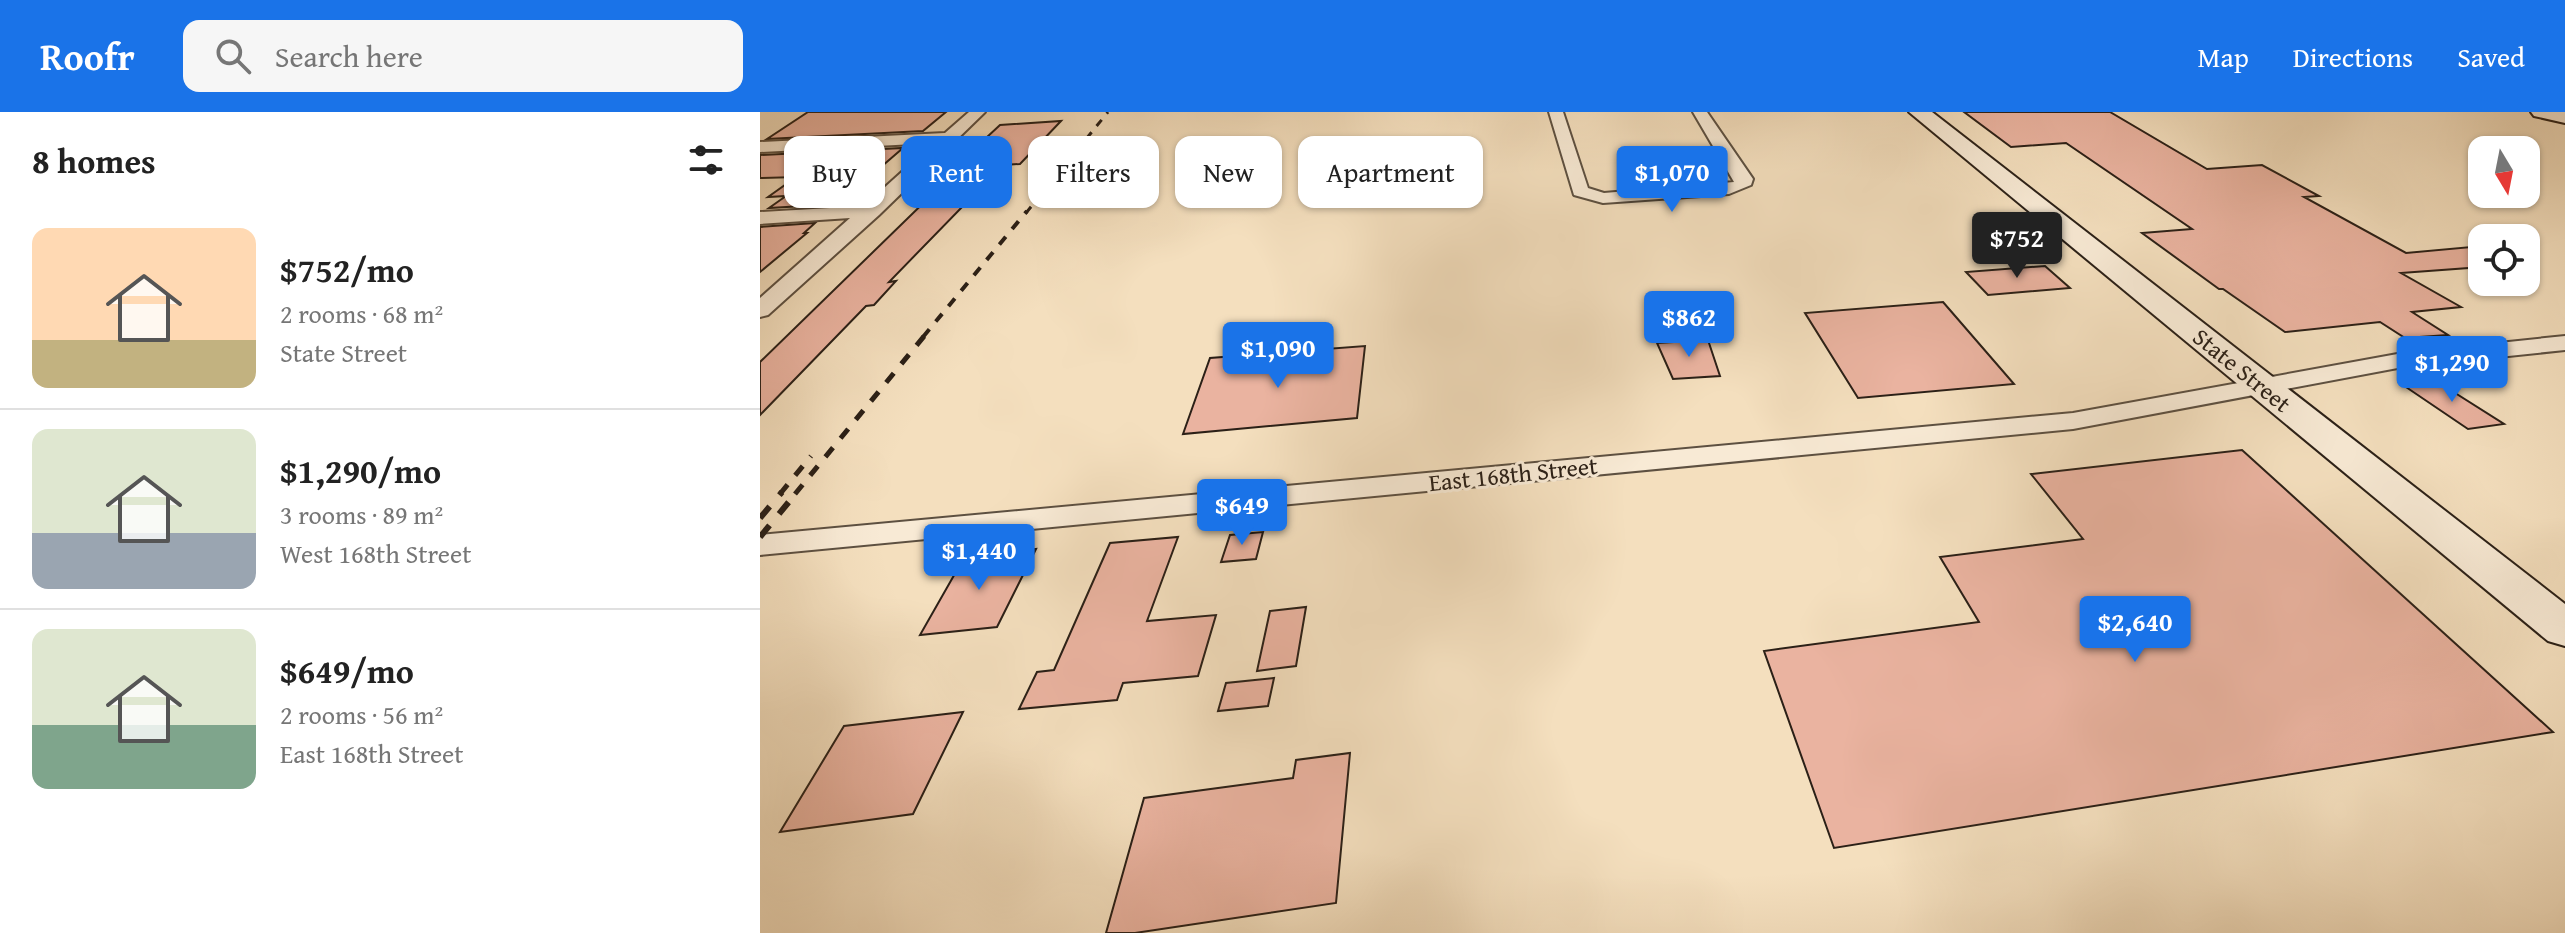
<!DOCTYPE html>
<meta charset="utf-8">
<style>
:root{--surface:#fff;--page:#f6f6f6;--text:#222;--muted:#767676;--line:#e0e0e0;--accent:#1a73e8}
body{margin:0;font-family:"Gentium Book Plus",serif;background:var(--page);color:var(--text);height:100vh;display:flex;flex-direction:column;font-size:30px;white-space:nowrap}
*{box-sizing:border-box;margin:0}
p{font-size:26px;color:var(--muted)}
.icon{flex:none;width:44px;height:44px;fill:none;stroke:currentColor;stroke-width:2;stroke-linecap:round;stroke-linejoin:round}
.map{position:relative;flex:1;overflow:hidden}
.sheet{display:flex;flex-direction:column;background:var(--surface);width:760px}
.sheet>*{flex:none}
.banner{position:absolute;left:24px;top:24px;width:760px;height:72px;display:flex;gap:16px}
.needle{width:52px;rotate:170deg}
.buttons{position:absolute;left:1708px;top:24px;display:grid;gap:16px}
.buttons a{display:grid;place-items:center;width:72px;height:72px;border-radius:16px;background:var(--surface);box-shadow:0 2px 6px #0004;font-size:40px}
.price{position:absolute;translate:-50% -68px;padding:0 18px;border-radius:8px;background:var(--accent);color:#fff;font-size:26px;line-height:52px;filter:drop-shadow(0 2px 4px #0008)}
.price::after{content:'';position:absolute;left:50%;top:48px;width:24px;height:18px;margin-left:-12px;background:inherit;clip-path:polygon(0 0,100% 0,50% 100%)}
.price.on{background:#222;color:#fff}
ul{padding:0;list-style:none}
li{display:flex;align-items:center;gap:24px;height:200px;padding:0 32px}
li+li{border-top:2px solid var(--line)}
li span{display:grid;place-items:center;flex:none;width:224px;height:160px;border-radius:16px;color:#555}
li>.icon{margin-inline-start:auto}
span .icon{width:96px;height:96px;fill:#fffc;stroke-width:1}
li b{font-size:34px}
h2{display:flex;justify-content:space-between;align-items:center;height:96px;padding:0 32px;font-size:34px}
.tag{padding:0 28px;border-radius:16px;background:var(--surface);box-shadow:0 2px 6px #0004;font-size:28px;line-height:72px}
.tag.on{background:var(--accent);color:#fff}
header{display:flex;align-items:center;gap:48px;box-sizing:border-box;height:112px;padding:0 40px;background:var(--accent);color:#fff}
header strong{font-size:38px}
nav{display:flex;gap:44px;margin-inline-start:auto;font-size:28px}
.search{width:560px;height:72px;background:var(--page);display:flex;align-items:center;gap:20px;box-sizing:border-box;padding:0 28px;border-radius:16px;color:var(--muted);font-size:30px}
main{display:flex;flex:1;min-height:0}
.map>svg:first-child{display:block}
.building{fill:#eab3a0;stroke:#2b2017;stroke-width:2}
.lines{fill:none;stroke-linecap:round;stroke-linejoin:round}
.street-casing{stroke:#5d5041;stroke-width:4}
.secondary-casing{stroke:#2b2017;stroke-width:4}
.street{fill:#f8ead5;fill-rule:evenodd}
.secondary{fill:#f8ead5;fill-rule:evenodd}
.rail-far3{stroke:#2b2017;stroke-width:3;stroke-dasharray:8 8;stroke-linecap:butt}
.rail-far2{stroke:#2b2017;stroke-width:4;stroke-dasharray:10 10;stroke-linecap:butt}
.rail-far1{stroke:#2b2017;stroke-width:5;stroke-dasharray:12 12;stroke-linecap:butt}
.rail{stroke:#2b2017;stroke-width:6;stroke-dasharray:15 15;stroke-linecap:butt}
.labels{text-anchor:middle;dominant-baseline:central;stroke-width:6;stroke-linejoin:round;paint-order:stroke}
.street-label{font-size:24px;fill:#2b2017;stroke:#f8ead5}
</style>
<header>
<strong>Roofr</strong>
<div class="search"><svg class="icon" aria-label="search" viewBox="0 0 24 24"><circle cx="10" cy="10" r="6"/><path d="M15 15l6 6"/></svg>Search here</div>
<nav><a>Map</a><a>Directions</a><a>Saved</a></nav>
</header>
<main>
<section class="sheet">
<h2>8 homes<svg class="icon" aria-label="filters" viewBox="0 0 24 24"><path d="M4 7h16M4 17h16"/><circle cx="9" cy="7" r="2"/><circle cx="15" cy="17" r="2"/></svg></h2>
<ul>
<li><span style="background:linear-gradient(#ffd9b3 70%,#c2b280 0)"><svg class="icon" aria-label="home" viewBox="0 0 24 24"><path d="M3 11l9-7 9 7M6 9v11h12V9"/></svg></span><div><b>$752/mo</b><p>2 rooms · 68 m²</p><p>State Street</p></div></li>
<li><span style="background:linear-gradient(#dfe7d0 65%,#9aa5b1 0)"><svg class="icon" aria-label="home" viewBox="0 0 24 24"><path d="M3 11l9-7 9 7M6 9v11h12V9"/></svg></span><div><b>$1,290/mo</b><p>3 rooms · 89 m²</p><p>West 168th Street</p></div></li>
<li><span style="background:linear-gradient(#dfe7d0 60%,#7fa58c 0)"><svg class="icon" aria-label="home" viewBox="0 0 24 24"><path d="M3 11l9-7 9 7M6 9v11h12V9"/></svg></span><div><b>$649/mo</b><p>2 rooms · 56 m²</p><p>East 168th Street</p></div></li>
</ul>
</section>
<div class="map">
<svg width="1805" height="821" viewBox="0 0 1805 821">
<rect width="100%" height="100%" fill="#f4dfbe"/>
<filter id="stains"><feTurbulence type="fractalNoise" baseFrequency=".0025" numOctaves="4"/><feColorMatrix values="0 0 0 0 .2 0 0 0 0 .09 0 0 0 0 .02 0 0 0 .5 -.17"/></filter>
<radialGradient id="worn" r=".72"><stop offset=".6" stop-color="#630" stop-opacity="0"/><stop offset="1" stop-color="#630" stop-opacity=".3"/></radialGradient>
<g class="building">
<path d="M48,0H186L163,19L7,27Z"/>
<path d="M1204,0H1350L1447,57L1502,53L1559,84L1544,85L1646,141L1722,134V155L1641,161L1701,195L1652,200L1688,223L1645,226L1620,210L1525,220L1463,177H1459L1382,121L1432,117L1306,31L1251,35Z"/>
<path d="M301,9L260,52L243,53L129,170L136,169L114,193L106,194L0,303V250L184,71H180L186,65L183,66L240,13Z"/>
<path d="M143,36L78,92L9,96L26,84L8,85L36,65L0,66V43Z"/>
<path d="M55,111L44,121H47L0,160V115Z"/>
<path d="M1285,154L1310,176L1228,183L1206,160Z"/>
<path d="M1183,190L1254,272L1098,286L1045,201Z"/>
<path d="M948,228L960,264L913,267L897,231Z"/>
<path d="M605,234L597,306L423,322L450,246Z"/>
<path d="M1673,267L1744,312L1708,317L1640,271Z"/>
<path d="M1482,338L1793,620L1074,736L1004,539L1219,510L1180,445L1323,427L1271,362Z"/>
<path d="M503,420L496,447L461,450L470,423Z"/>
<path d="M418,425L387,509L456,503L438,564L363,571L357,588L259,597L277,560L294,558L350,431Z"/>
<path d="M276,437L237,515L160,523L205,444Z"/>
<path d="M546,495L536,554L497,559L510,499Z"/>
<path d="M514,566L508,594L458,599L466,571Z"/>
<path d="M203,600L153,702L20,720L84,614Z"/>
<path d="M590,641L576,791L375,821H346L384,686L533,666L536,648Z"/>
</g>
<g class="lines">
<g class="street-casing">
<g id="street">
<path d="M209,0H225L119,103L8,203L0,205V186L90,106L0,112V100L104,94L174,31L0,40V30L185,21Z"/>
<path d="M789,0H803L828,76L844,81L974,70L933,0H947L993,67L991,73L969,82L843,91L814,83Z"/>
<path d="M1805,224V238L1643,255L1313,317L0,443V423L1313,301L1643,241Z"/>
</g>
</g>
<g class="secondary-casing">
<g id="secondary">
<path d="M1149,0H1172L1805,492V534L1788,529Z"/>
<path d="M1771,0H1805V11L1774,4Z"/>
</g>
</g>
<use href="#street" class="street"/>
<use href="#secondary" class="secondary"/>
<path class="rail-far3" d="M266,101L348,0"/>
<path class="rail-far2" d="M163,225L267,99"/>
<g class="rail-far1">
<path d="M20,382L51,344"/>
<path d="M35,382L165,223"/>
</g>
<g class="rail">
<path d="M0,406L22,380"/>
<path d="M0,425L37,380"/>
</g>
</g>
<g class="labels">
<g class="street-label">
<text transform="translate(1482 258) rotate(39)">State Street</text>
<text transform="translate(753 362) rotate(-6)">East 168th Street</text>
</g>
</g>
<rect width="100%" height="100%" filter="url(#stains)"/>
<rect width="100%" height="100%" fill="url(#worn)"/>
</svg>
<div class="buttons">
<a><svg class="needle" viewBox="-14 -14 28 28"><path d="M0-13l5 13h-10z" fill="#e53935"/><path d="M0 13l5-13h-10z" fill="#767676"/></svg></a>
<a><svg class="icon" aria-label="locate" viewBox="0 0 24 24"><circle cx="12" cy="12" r="6"/><path d="M12 2v4M12 18v4M2 12h4M18 12h4"/></svg></a>
</div>
<b class="price" style="left:912px;top:102px">$1,070</b>
<b class="price on" style="left:1257px;top:168px">$752</b>
<b class="price" style="left:929px;top:247px">$862</b>
<b class="price" style="left:518px;top:278px">$1,090</b>
<b class="price" style="left:1692px;top:292px">$1,290</b>
<b class="price" style="left:482px;top:435px">$649</b>
<b class="price" style="left:219px;top:480px">$1,440</b>
<b class="price" style="left:1375px;top:552px">$2,640</b>
<div class="banner">
<a class="tag">Buy</a>
<a class="tag on">Rent</a>
<a class="tag">Filters</a>
<a class="tag">New</a>
<a class="tag">Apartment</a>
</div>
</div>
</main>
